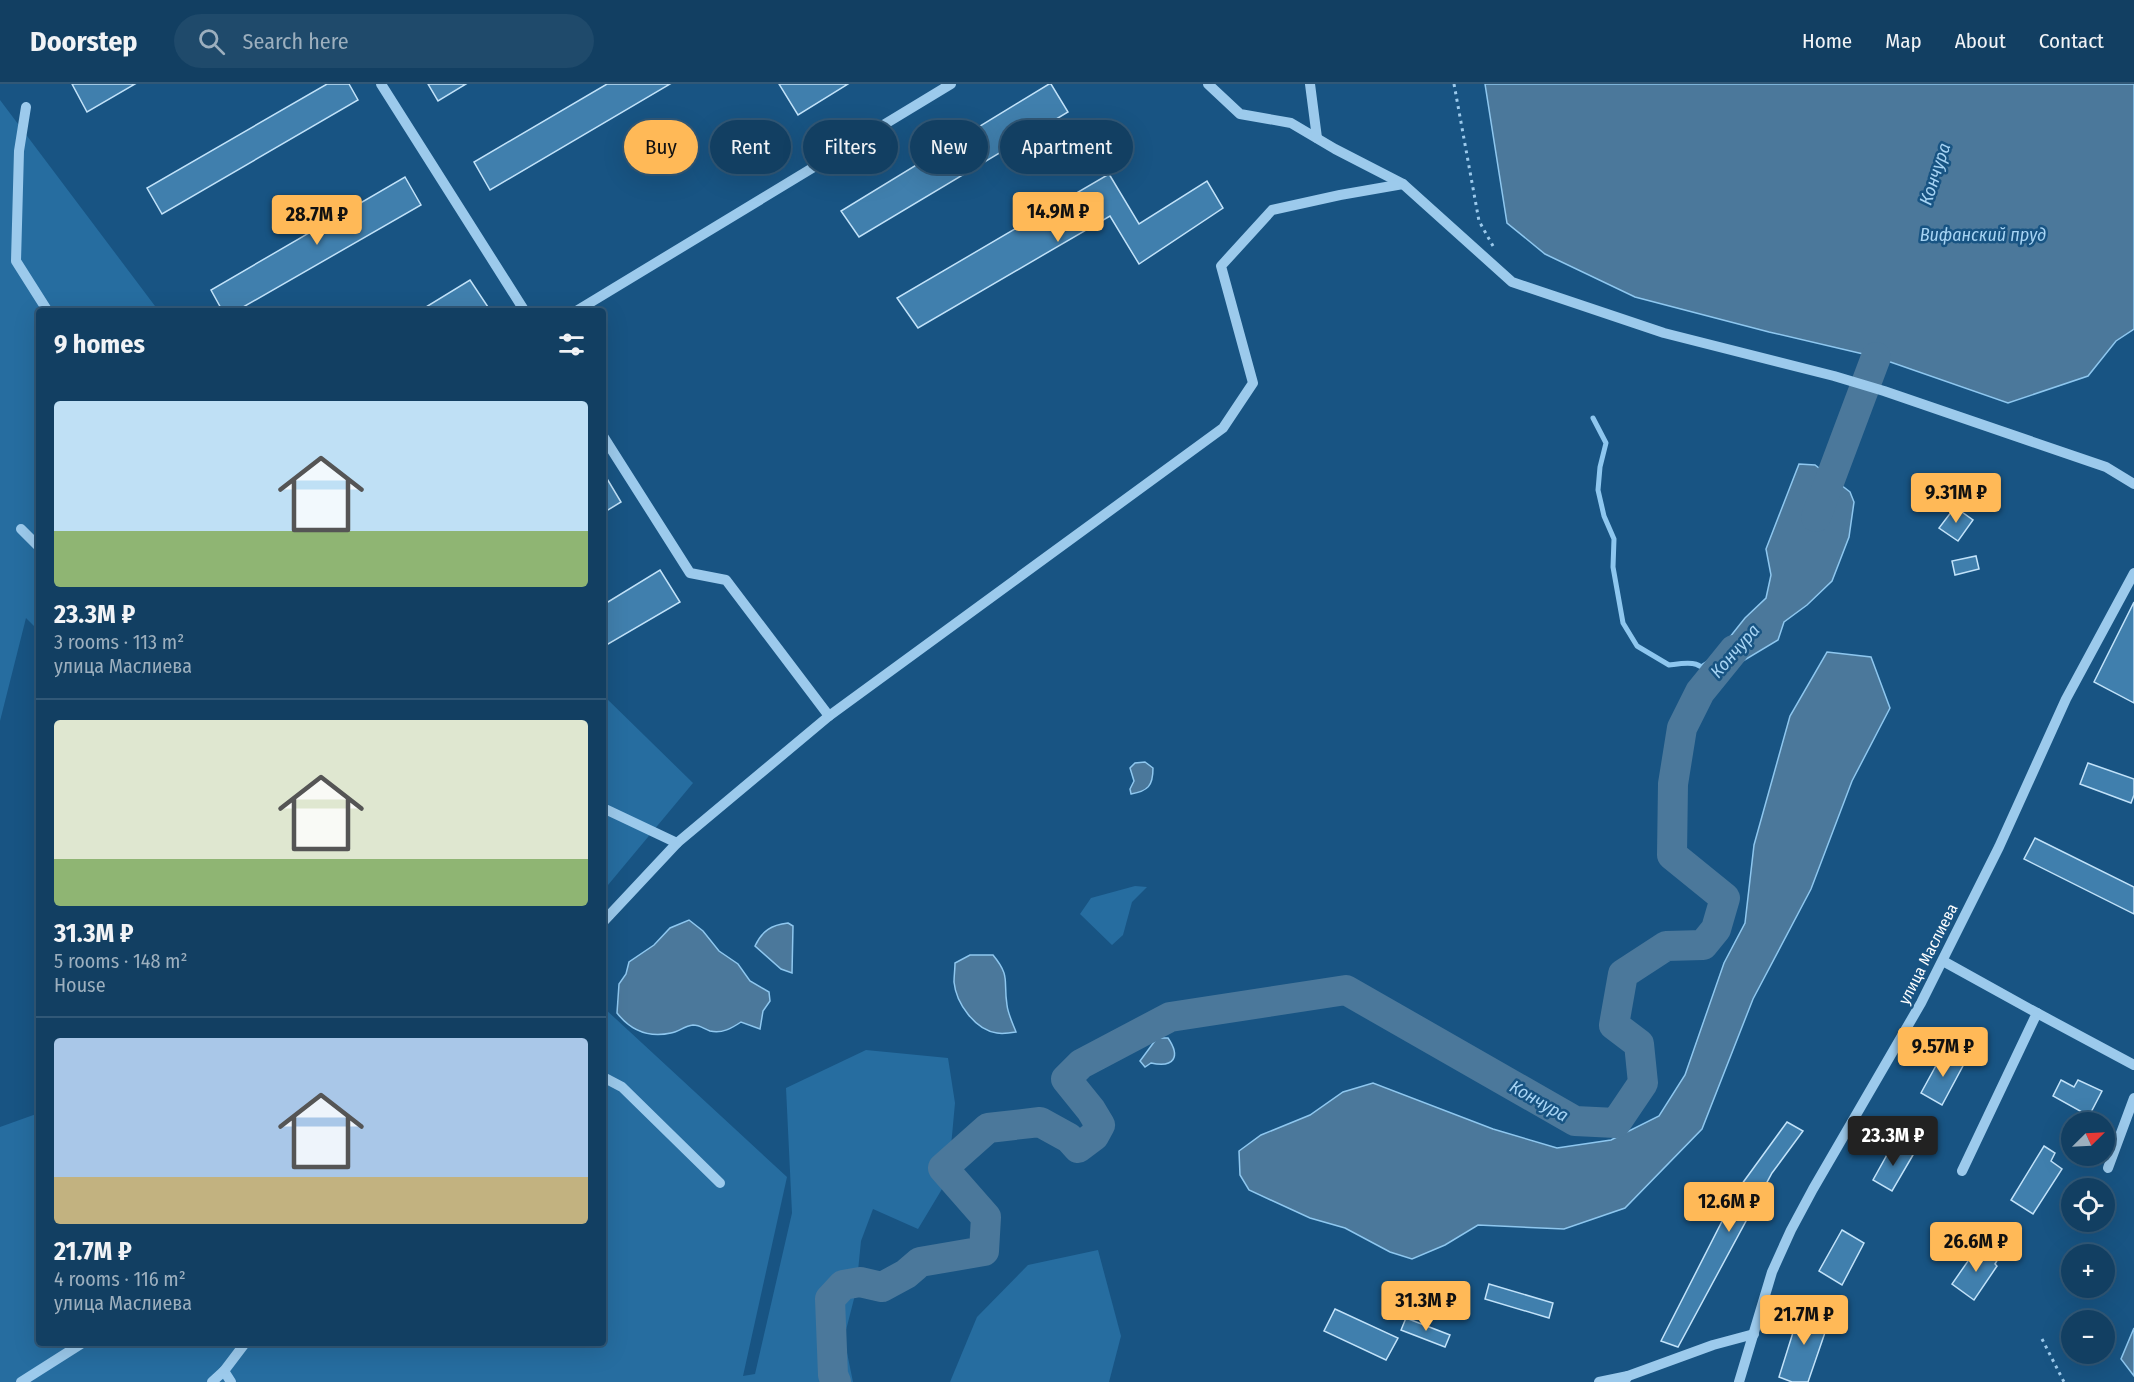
<!DOCTYPE html>
<meta charset="utf-8">
<style>
:root{--surface:#123f62;--page:#1f4a6b;--text:#f1f3f6;--muted:#9cafbe;--line:#315877;--accent:#ffb957}
body{margin:0;font-family:"Fira Sans Condensed",sans-serif;background:var(--page);color:var(--text);height:100vh;display:flex;flex-direction:column;font-size:22px;white-space:nowrap}
*{box-sizing:border-box;margin:0}
p{font-size:20px;color:var(--muted)}
.icon{flex:none;width:33px;height:33px;fill:none;stroke:currentColor;stroke-width:2;stroke-linecap:round;stroke-linejoin:round}
.map{position:relative;flex:1;overflow:hidden}
.panel{position:absolute;left:36px;top:224px;width:570px;height:1038px;display:flex;flex-direction:column;background:var(--surface);border-radius:6px;box-shadow:0 6px 24px #0002,0 0 0 2px var(--line)}
.panel>*{flex:none}
.guide{position:absolute;left:624px;top:36px;width:570px;height:54px;display:flex;gap:12px}
.needle{width:39px;rotate:66deg}
.fabs{position:absolute;left:2061px;top:1028px;display:grid;gap:12px}
.fabs a{display:grid;place-items:center;width:54px;height:54px;border-radius:50%;background:var(--surface);box-shadow:0 6px 24px #0002,0 0 0 2px var(--line);font-size:30px}
.price{position:absolute;translate:-50% -51px;padding:0 14px;border-radius:6px;background:var(--accent);color:#111;font-size:20px;line-height:39px;filter:drop-shadow(0 2px 3px #0008)}
.price::after{content:'';position:absolute;left:50%;top:36px;width:18px;height:14px;margin-left:-9px;background:inherit;clip-path:polygon(0 0,100% 0,50% 100%)}
.price.current{background:#222;color:#fff}
ul{padding:0;list-style:none}
li{display:grid;align-content:center;gap:12px;height:318px;padding:0 18px}
li+li{border-top:2px solid var(--line)}
li span{display:grid;place-items:center;height:186px;border-radius:6px;color:#555}
li>.icon{margin-inline-start:auto}
span .icon{width:108px;height:108px;fill:#fffc;stroke-width:1}
li b{font-size:26px}
h2{display:flex;justify-content:space-between;align-items:center;height:72px;padding:0 18px;font-size:26px}
.pill{padding:0 21px;border-radius:27px;background:var(--surface);box-shadow:0 6px 24px #0002,0 0 0 2px var(--line);font-size:21px;line-height:54px}
.pill.current{background:var(--accent);color:#111}
header{display:flex;align-items:center;gap:36px;box-sizing:border-box;height:84px;padding:0 30px;background:var(--surface);border-bottom:2px solid var(--line)}
header strong{font-size:28px}
nav{display:flex;gap:33px;margin-inline-start:auto;font-size:21px}
.search{width:420px;height:54px;background:var(--page);display:flex;align-items:center;gap:15px;box-sizing:border-box;padding:0 21px;border-radius:33px;color:var(--muted);font-size:22px}
.map>svg:first-child{display:block}
.green{fill:#266da0}
.water{fill:#4b789b;stroke:#8ec7ef;stroke-width:1.5}
.lines{fill:none;stroke-linecap:round;stroke-linejoin:round}
.stream{stroke:#8ec7ef;stroke-width:5}
.river{stroke:#4b789b;stroke-width:30}
.building{fill:#407fad;stroke:#c1e2f9;stroke-width:1.5}
.path{stroke:#9ccaec;stroke-width:3;stroke-dasharray:3 4.5;stroke-linecap:butt}
.minor{stroke:#9ccaec;stroke-width:10}
.labels{text-anchor:middle;dominant-baseline:central;stroke-width:5;stroke-linejoin:round;paint-order:stroke}
.street-label{font-size:16px;fill:#fff;stroke:#185483}
.water-label{font-size:18px;font-style:italic;fill:#a7d4f4;stroke:#185483}
</style>
<header>
<strong>Doorstep</strong>
<div class="search"><svg class="icon" aria-label="search" viewBox="0 0 24 24"><circle cx="10" cy="10" r="6"/><path d="M15 15l6 6"/></svg>Search here</div>
<nav><a>Home</a><a>Map</a><a>About</a><a>Contact</a></nav>
</header>
<div class="map">
<svg width="2134" height="1298" viewBox="0 0 2134 1298">
<rect width="100%" height="100%" fill="#185483"/>
<g class="green">
<path d="M0,16L158,226H39V547L26,534L0,637Z"/>
<path d="M603,611L693,699L603,807Z"/>
<path d="M1135,802L1147,803L1132,818L1123,851L1112,861L1080,830L1091,814Z"/>
<path d="M603,923L787,1093L743,1292L755,1290L792,1129L786,1004L866,966L948,974L955,1019L948,1095L918,1145L873,1125L861,1157L856,1207L844,1254L853,1298H0V1043L39,1029V1258H603Z"/>
<path d="M1098,1166L1121,1252L1109,1298H950L977,1233L1028,1181Z"/>
</g>
<g class="water">
<path d="M1485,0H2134V245L2116,257L2088,292L2008,319L1876,273L1769,248L1635,213L1545,170L1507,139Z"/>
<path d="M1799,380L1815,381L1850,408L1854,418L1849,453L1832,497L1807,521L1784,538L1778,556L1708,598L1701,581L1714,573L1745,534L1766,514L1771,491L1766,465Z"/>
<path d="M1827,568L1871,573L1890,624L1852,697L1811,805L1753,915L1702,1045L1625,1124L1564,1145L1478,1141L1445,1161L1412,1175L1390,1168L1345,1144L1310,1134L1249,1106L1240,1091L1239,1067L1261,1051L1310,1031L1343,1008L1373,999L1493,1045L1557,1064L1611,1056L1659,1032L1685,991L1724,879L1745,839L1754,761L1790,632Z"/>
<path d="M1145,678L1153,684C1153,702 1148,707 1131,710L1130,705L1134,697L1130,684L1135,679Z"/>
<path d="M689,836L703,847L719,867L738,880L750,897L769,908L770,917L763,927L760,945L741,938C732,944 722,950 710,947C704,945 700,941 693,941C684,942 679,948 671,949C648,954 631,947 617,929L619,900L626,890L629,878L654,861L670,844Z"/>
<path d="M788,839L793,842L792,889L781,885L755,862C762,847 771,841 788,839Z"/>
<path d="M970,871H993C1011,893 1003,896 1007,921C1008,930 1013,940 1016,948C1010,949 1002,950 997,949C975,946 956,919 954,898C954,892 955,885 955,879Z"/>
<path d="M1157,954H1168C1181,973 1174,984 1151,979L1145,983L1140,977Z"/>
<path d="M2134,1244V1292L2121,1275Z"/>
</g>
<g class="lines">
<path class="stream" d="M1593,334L1606,359L1600,383L1598,406L1604,432L1614,455L1613,483L1623,539L1637,562L1669,581C1686,579 1706,574 1708,598"/>
<g class="river">
<path d="M1816,433L1876,273"/>
<path d="M836,1298L833,1291L830,1215L843,1201L860,1198L882,1203L906,1190L920,1178L984,1167L986,1133L943,1084L988,1044L1040,1038L1069,1054L1078,1064L1094,1052L1100,1041L1091,1026L1066,995L1081,980L1170,933L1346,906L1575,1037L1616,1039L1643,999L1639,960L1614,941L1623,890L1666,862L1703,861L1716,845L1725,814L1672,771L1673,700L1682,644L1700,608L1734,566"/>
</g>
</g>
<g class="building">
<path d="M72,0H135L87,28Z"/>
<path d="M327,0H349L358,16L162,130L147,104Z"/>
<path d="M428,0H466L438,17Z"/>
<path d="M607,0H670L490,106L474,78Z"/>
<path d="M779,0H848L798,31Z"/>
<path d="M1049,0H1051L1068,28L859,153L841,127Z"/>
<path d="M1109,90L1139,140L1207,97L1223,124L1139,180L1110,132L918,244L897,214Z"/>
<path d="M405,93L421,121L238,226H222L211,206Z"/>
<path d="M470,196L490,226H421Z"/>
<path d="M603,388L621,418L603,429Z"/>
<path d="M1955,423L1973,436L1958,457L1939,444Z"/>
<path d="M1976,472L1979,485L1955,491L1952,477Z"/>
<path d="M660,486L680,518L603,563V521Z"/>
<path d="M2134,518V619L2094,598Z"/>
<path d="M2088,679L2134,695V711L2131,719L2080,700Z"/>
<path d="M2035,754L2134,803V830L2024,775Z"/>
<path d="M1944,967L1965,978L1942,1021L1921,1009Z"/>
<path d="M2061,996L2074,1003L2078,996L2102,1007L2089,1032L2053,1012Z"/>
<path d="M1787,1038L1803,1047L1772,1089L1678,1263L1661,1257L1739,1104Z"/>
<path d="M1893,1060L1913,1071L1892,1107L1873,1096Z"/>
<path d="M2044,1062L2055,1069L2051,1077L2062,1085L2033,1130L2011,1116Z"/>
<path d="M1842,1146L1864,1159L1842,1201L1819,1187Z"/>
<path d="M1981,1163L1998,1175L1995,1180L1997,1182L1974,1216L1952,1200L1975,1167L1978,1169Z"/>
<path d="M1489,1200L1553,1219L1549,1234L1485,1215Z"/>
<path d="M1801,1223L1830,1234L1808,1298H1792L1779,1293Z"/>
<path d="M1335,1225L1398,1254L1386,1276L1324,1247Z"/>
<path d="M1406,1234L1450,1251L1445,1263L1401,1246Z"/>
</g>
<g class="lines">
<g class="path">
<path d="M1454,0L1479,137L1493,162"/>
<path d="M2042,1255L2064,1298"/>
</g>
<g class="minor">
<path d="M381,0L524,226"/>
<path d="M1208,0L1240,30L1291,39L1335,65L1403,100L1512,198L1664,249L1834,292L1884,307L2106,383L2134,400"/>
<path d="M1310,0L1317,54"/>
<path d="M26,23L19,67L16,177L47,226"/>
<path d="M578,226L951,0"/>
<path d="M603,352L690,489L726,496L829,632"/>
<path d="M21,445L39,463"/>
<path d="M603,724L677,759"/>
<path d="M603,838L677,759L829,632L1223,344L1253,299L1221,182L1272,126L1340,111L1403,100"/>
<path d="M1943,877L2037,929L1962,1087"/>
<path d="M2037,929L2134,981"/>
<path d="M603,993L622,1003L720,1099"/>
<path d="M2108,1084L2134,1014"/>
<path d="M224,1287L231,1298"/>
<path d="M1628,1292L1713,1261L1754,1250"/>
<path d="M21,1298L84,1258"/>
<path d="M212,1298L224,1287L246,1258"/>
<path d="M1599,1298L1628,1292L1624,1298"/>
<path d="M1739,1298L1772,1188L1791,1146L1813,1105L1921,919L1999,763L2066,615L2134,489"/>
</g>
</g>
<g class="labels">
<g class="street-label">
<text transform="translate(1928 870) rotate(-63)">улица Маслиева</text>
</g>
<g class="water-label">
<text transform="translate(1935 90) rotate(-72)">Кончура</text>
<text x="1983" y="151">Вифанский пруд</text>
<text transform="translate(1735 567) rotate(-49)">Кончура</text>
<text transform="translate(1539 1017) rotate(30)">Кончура</text>
</g>
</g>
</svg>
<div class="fabs">
<a><svg class="needle" viewBox="-14 -14 28 28"><path d="M0-13l5 13h-10z" fill="#e53935"/><path d="M0 13l5-13h-10z" fill="#9cafbe"/></svg></a>
<a><svg class="icon" aria-label="locate" viewBox="0 0 24 24"><circle cx="12" cy="12" r="6"/><path d="M12 2v4M12 18v4M2 12h4M18 12h4"/></svg></a>
<a>+</a>
<a>−</a>
</div>
<b class="price" style="left:1058px;top:159px">14.9M ₽</b>
<b class="price" style="left:317px;top:162px">28.7M ₽</b>
<b class="price" style="left:1956px;top:440px">9.31M ₽</b>
<b class="price" style="left:1943px;top:994px">9.57M ₽</b>
<b class="price current" style="left:1893px;top:1083px">23.3M ₽</b>
<b class="price" style="left:1729px;top:1149px">12.6M ₽</b>
<b class="price" style="left:1976px;top:1189px">26.6M ₽</b>
<b class="price" style="left:1426px;top:1248px">31.3M ₽</b>
<b class="price" style="left:1804px;top:1262px">21.7M ₽</b>
<div class="guide">
<a class="pill current">Buy</a>
<a class="pill">Rent</a>
<a class="pill">Filters</a>
<a class="pill">New</a>
<a class="pill">Apartment</a>
</div>
<section class="panel">
<h2>9 homes<svg class="icon" aria-label="filters" viewBox="0 0 24 24"><path d="M4 7h16M4 17h16"/><circle cx="9" cy="7" r="2"/><circle cx="15" cy="17" r="2"/></svg></h2>
<ul>
<li><span style="background:linear-gradient(#bfe0f5 70%,#8fb573 0)"><svg class="icon" aria-label="home" viewBox="0 0 24 24"><path d="M3 11l9-7 9 7M6 9v11h12V9"/></svg></span><div><b>23.3M ₽</b><p>3 rooms · 113 m²</p><p>улица Маслиева</p></div></li>
<li><span style="background:linear-gradient(#dfe7d0 75%,#8fb573 0)"><svg class="icon" aria-label="home" viewBox="0 0 24 24"><path d="M3 11l9-7 9 7M6 9v11h12V9"/></svg></span><div><b>31.3M ₽</b><p>5 rooms · 148 m²</p><p>House</p></div></li>
<li><span style="background:linear-gradient(#a9c7e8 75%,#c2b280 0)"><svg class="icon" aria-label="home" viewBox="0 0 24 24"><path d="M3 11l9-7 9 7M6 9v11h12V9"/></svg></span><div><b>21.7M ₽</b><p>4 rooms · 116 m²</p><p>улица Маслиева</p></div></li>
</ul>
</section>
</div>
